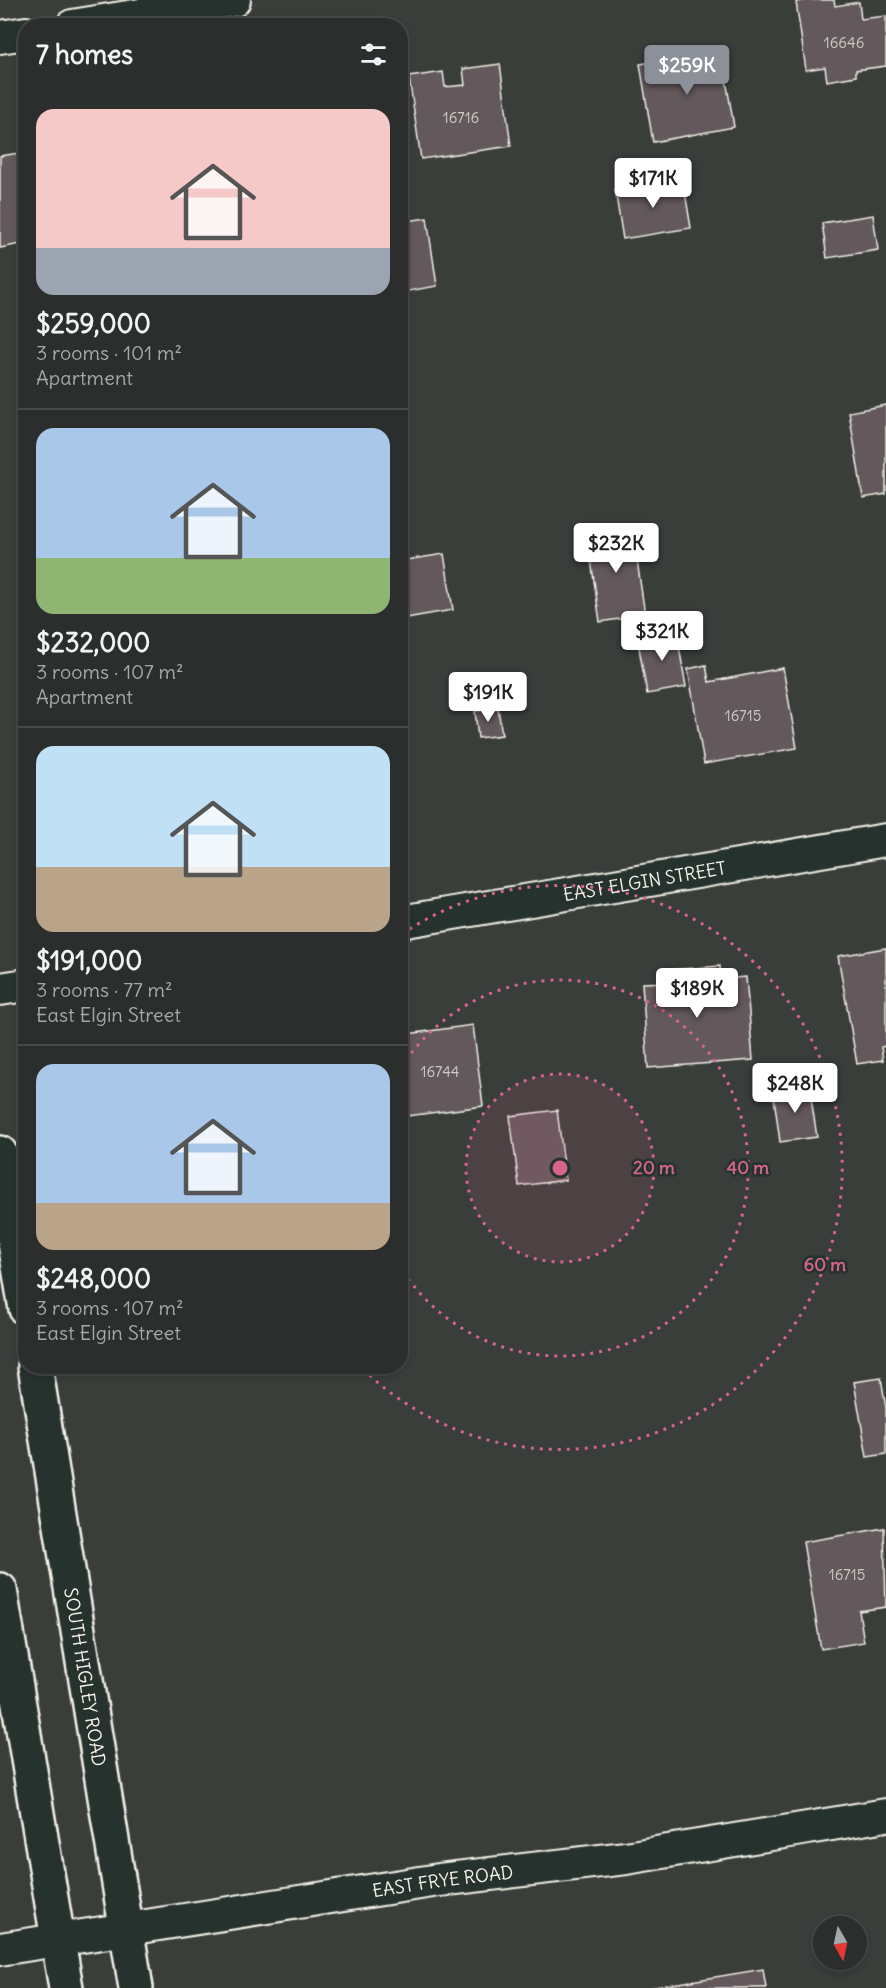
<!DOCTYPE html>
<meta charset="utf-8">
<style>
:root{--surface:#2b2e2c;--page:#373a38;--text:#f1f3f6;--muted:#a6a8a9;--line:#474a48;--accent:#8c9099}
body{margin:0;font-family:Delius,sans-serif;background:var(--page);color:var(--text);height:100vh;display:flex;flex-direction:column;font-size:22px;white-space:nowrap}
*{box-sizing:border-box;margin:0}
p{font-size:20px;color:var(--muted)}
.icon{flex:none;width:33px;height:33px;fill:none;stroke:currentColor;stroke-width:2;stroke-linecap:round;stroke-linejoin:round}
.map{position:relative;flex:1;overflow:hidden}
.sheet{position:absolute;left:18px;top:18px;width:390px;height:1356px;display:flex;flex-direction:column;background:var(--surface);border-radius:24px;box-shadow:0 3px 9px #0003,0 0 0 2px var(--line)}
.sheet>*{flex:none}
.needle{width:39px;rotate:171deg}
.tools{position:absolute;left:813px;top:1916px;display:grid;gap:12px}
.tools a{display:grid;place-items:center;width:54px;height:54px;border-radius:50%;background:var(--surface);box-shadow:0 3px 9px #0003,0 0 0 2px var(--line);font-size:30px}
.price{position:absolute;translate:-50% -51px;padding:0 14px;border-radius:6px;background:#fff;color:#222;font-size:20px;line-height:39px;filter:drop-shadow(0 2px 3px #0008)}
.price::after{content:'';position:absolute;left:50%;top:36px;width:18px;height:14px;margin-left:-9px;background:inherit;clip-path:polygon(0 0,100% 0,50% 100%)}
.price.on{background:var(--accent);color:#fff}
ul{padding:0;list-style:none}
li{display:grid;align-content:center;gap:12px;height:318px;padding:0 18px}
li+li{border-top:2px solid var(--line)}
li span{display:grid;place-items:center;height:186px;border-radius:18px;color:#555}
li>.icon{margin-inline-start:auto}
span .icon{width:108px;height:108px;fill:#fffc;stroke-width:1}
li b{font-size:26px}
h2{display:flex;justify-content:space-between;align-items:center;height:72px;padding:0 18px;font-size:26px}
.map>svg:first-child{display:block}
.building{fill:#64595c;stroke:#f4f1e8;stroke-width:1.5}
.lines{fill:none;stroke-linecap:round;stroke-linejoin:round}
.street-casing{stroke:#f4f1e8;stroke-width:36}
.secondary-casing{stroke:#f4f1e8;stroke-width:38}
.street{stroke:#26332d;stroke-width:32}
.secondary{stroke:#26332d;stroke-width:33}
.ring{fill:none;stroke:#d4648c;stroke-width:3;stroke-dasharray:3 6}
.labels{text-anchor:middle;dominant-baseline:central;stroke-width:5;stroke-linejoin:round;paint-order:stroke}
.number-label{font-size:15px;fill:#d0cbc5}
.street-label{font-size:18px;fill:#f4f1e8;stroke:#26332d}
.centre{fill:#d4648c;stroke:#26332d;stroke-width:3}
.ring-label{font-size:18px;text-anchor:middle;font-weight:bold;fill:#d4648c;stroke:#26332d;stroke-width:5;stroke-linejoin:round;paint-order:stroke}
</style>
<div class="map">
<svg width="886" height="1988" viewBox="0 0 886 1988">
<rect width="100%" height="100%" fill="#393e3b"/>
<filter id="ink" filterUnits="userSpaceOnUse"><feTurbulence type="fractalNoise" baseFrequency=".0167" numOctaves="2"/><feDisplacementMap in="SourceGraphic" scale="12" xChannelSelector="R" yChannelSelector="G"/><feConvolveMatrix kernelMatrix="1 2 1 2 8 2 1 2 1" color-interpolation-filters="sRGB"/></filter>
<g filter="url(#ink)">
<g class="building">
<path d="M808,0H834L835,6L859,2L861,19L886,16V66L856,70V76L827,81L825,67L806,70L796,2Z"/>
<path d="M721,50L734,127L653,142L640,64Z"/>
<path d="M500,64L511,146L421,159L409,77L443,72L445,87L465,85L463,69Z"/>
<path d="M26,152V243L0,248V156Z"/>
<path d="M683,180L691,228L623,239L615,190Z"/>
<path d="M873,215L878,250L827,258L822,223Z"/>
<path d="M427,218L437,286L403,292L400,277V222Z"/>
<path d="M886,405V494L863,498L849,412Z"/>
<path d="M632,526L645,615L600,622L587,533Z"/>
<path d="M444,554L453,610L400,619V561Z"/>
<path d="M676,629L686,687L647,694L637,636Z"/>
<path d="M706,665L709,682L783,668L797,748L704,764L688,669Z"/>
<path d="M498,708L502,735L478,738L475,711Z"/>
<path d="M886,948V1046L881,1047L883,1060L857,1064L838,956Z"/>
<path d="M720,966L721,979L746,977L753,1060L648,1068L642,983L669,982L668,970Z"/>
<path d="M473,1025L483,1106L400,1117V1035Z"/>
<path d="M809,1085L817,1137L780,1142L773,1090Z"/>
<path d="M557,1110L566,1180L519,1186L510,1116Z"/>
<path d="M881,1378L886,1408V1454L867,1457L854,1382Z"/>
<path d="M884,1528L886,1607L859,1611L864,1642L821,1649L803,1542Z"/>
<path d="M763,1969L766,1988H649Z"/>
</g>
<g class="lines">
<g class="street-casing">
<g id="street">
<path d="M72,26L234,0"/>
<path d="M0,37L26,33"/>
<path id="s1" d="M400,922L886,840"/>
<path d="M0,989L26,985"/>
<path id="s2" d="M0,1949L439,1880L626,1858L886,1815"/>
</g>
</g>
<g class="secondary-casing">
<g id="secondary">
<path d="M0,1153L26,1309"/>
<path id="s3" d="M35,1366L136,1988"/>
<path d="M0,1590L66,1988"/>
</g>
</g>
<use href="#street" class="street"/>
<use href="#secondary" class="secondary"/>
</g>
</g>
<circle cx="560" cy="1168" r="94" fill="#d4648c" fill-opacity=".12"/>
<g class="ring">
<circle cx="560" cy="1168" r="94"/>
<path d="M401 1068A188 188 0 1 1 401 1268"/>
<path d="M402 934A282 282 0 1 1 361 1367"/>
</g>
<g class="labels">
<g class="number-label">
<text x="844" y="42">16646</text>
<text x="461" y="117">16716</text>
<text x="743" y="715">16715</text>
<text x="440" y="1071">16744</text>
<text x="847" y="1574">16715</text>
</g>
<g class="street-label">
<text stroke="none"><textPath href="#s1" startOffset="248">EAST ELGIN STREET</textPath></text>
<text stroke="none"><textPath href="#s3" startOffset="315">SOUTH HIGLEY ROAD</textPath></text>
<text stroke="none"><textPath href="#s2" startOffset="448">EAST FRYE ROAD</textPath></text>
</g>
</g>
<circle cx="560" cy="1168" r="9" class="centre"/>
<g class="ring-label">
<text x="654" y="1174">20 m</text>
<text x="748" y="1174">40 m</text>
<text x="825" y="1271">60 m</text>
</g>
</svg>
<div class="tools">
<a><svg class="needle" viewBox="-14 -14 28 28"><path d="M0-13l5 13h-10z" fill="#e53935"/><path d="M0 13l5-13h-10z" fill="#a6a8a9"/></svg></a>
</div>
<b class="price on" style="left:687px;top:96px">$259K</b>
<b class="price" style="left:653px;top:209px">$171K</b>
<b class="price" style="left:616px;top:574px">$232K</b>
<b class="price" style="left:662px;top:662px">$321K</b>
<b class="price" style="left:488px;top:723px">$191K</b>
<b class="price" style="left:697px;top:1019px">$189K</b>
<b class="price" style="left:795px;top:1114px">$248K</b>
<section class="sheet">
<h2>7 homes<svg class="icon" aria-label="filters" viewBox="0 0 24 24"><path d="M4 7h16M4 17h16"/><circle cx="9" cy="7" r="2"/><circle cx="15" cy="17" r="2"/></svg></h2>
<ul>
<li><span style="background:linear-gradient(#f6c9c9 75%,#9aa5b1 0)"><svg class="icon" aria-label="home" viewBox="0 0 24 24"><path d="M3 11l9-7 9 7M6 9v11h12V9"/></svg></span><div><b>$259,000</b><p>3 rooms · 101 m²</p><p>Apartment</p></div></li>
<li><span style="background:linear-gradient(#a9c7e8 70%,#8fb573 0)"><svg class="icon" aria-label="home" viewBox="0 0 24 24"><path d="M3 11l9-7 9 7M6 9v11h12V9"/></svg></span><div><b>$232,000</b><p>3 rooms · 107 m²</p><p>Apartment</p></div></li>
<li><span style="background:linear-gradient(#bfe0f5 65%,#b9a48a 0)"><svg class="icon" aria-label="home" viewBox="0 0 24 24"><path d="M3 11l9-7 9 7M6 9v11h12V9"/></svg></span><div><b>$191,000</b><p>3 rooms · 77 m²</p><p>East Elgin Street</p></div></li>
<li><span style="background:linear-gradient(#a9c7e8 75%,#b9a48a 0)"><svg class="icon" aria-label="home" viewBox="0 0 24 24"><path d="M3 11l9-7 9 7M6 9v11h12V9"/></svg></span><div><b>$248,000</b><p>3 rooms · 107 m²</p><p>East Elgin Street</p></div></li>
</ul>
</section>
</div>
